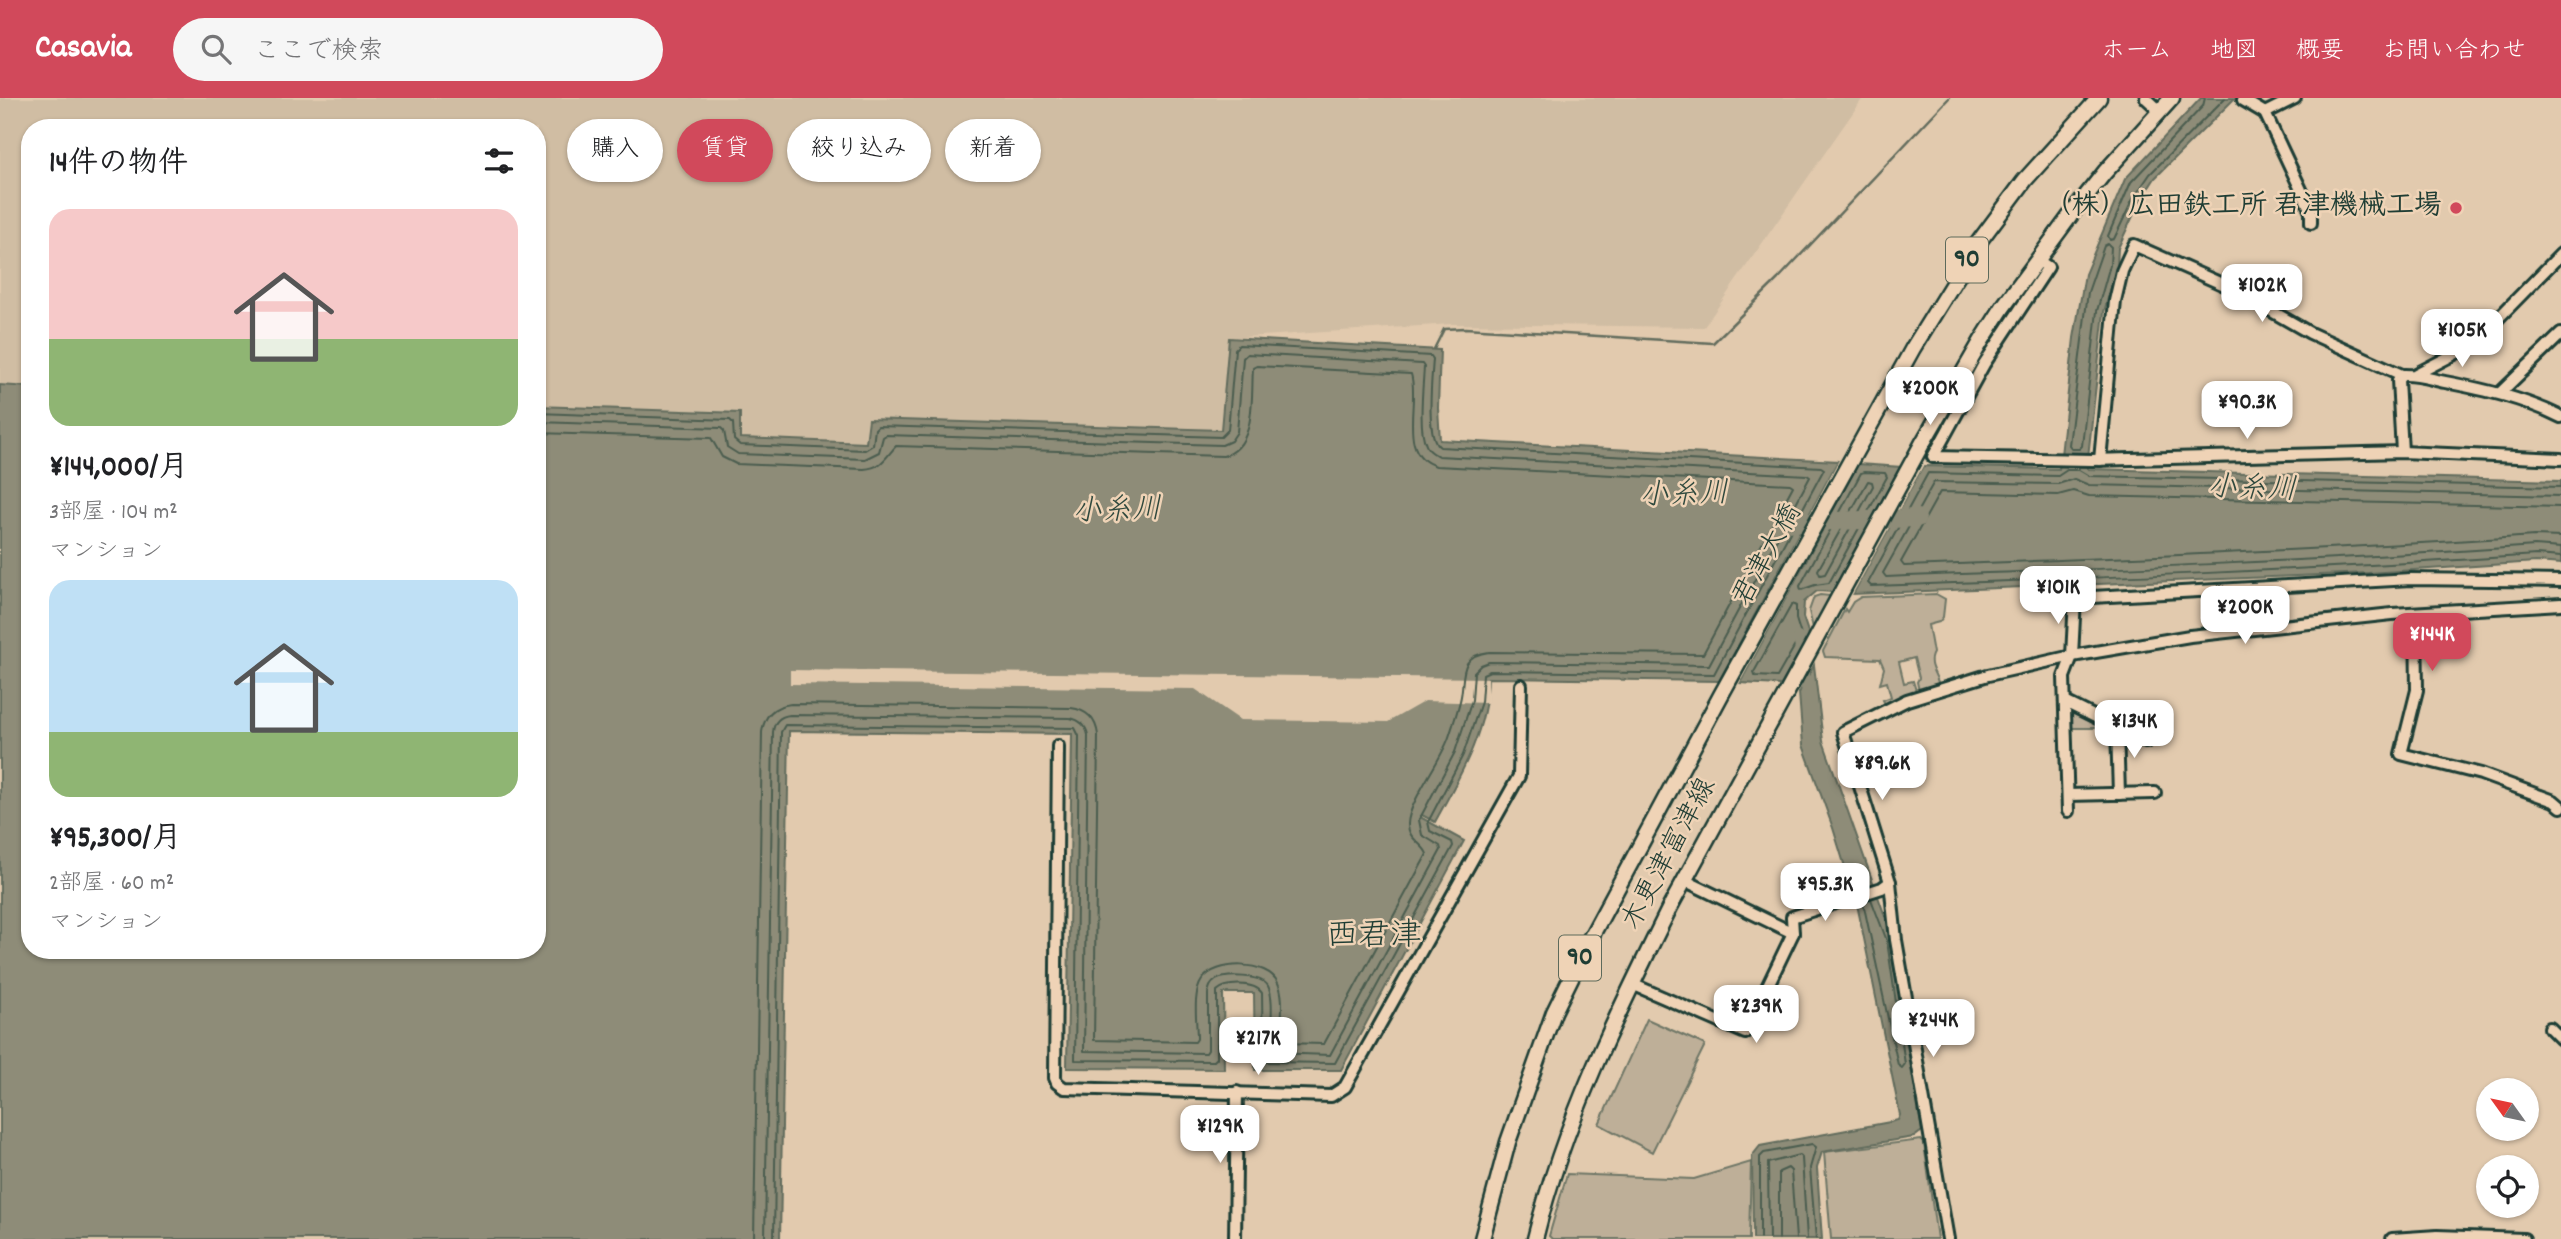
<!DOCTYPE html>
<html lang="ja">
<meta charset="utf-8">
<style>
:root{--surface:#fff;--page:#f6f6f6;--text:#202124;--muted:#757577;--accent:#d1495b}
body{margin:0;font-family:Dekko,"Klee One",sans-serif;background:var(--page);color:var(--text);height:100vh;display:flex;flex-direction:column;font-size:26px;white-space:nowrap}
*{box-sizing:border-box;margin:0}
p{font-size:23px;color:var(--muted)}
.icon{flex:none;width:38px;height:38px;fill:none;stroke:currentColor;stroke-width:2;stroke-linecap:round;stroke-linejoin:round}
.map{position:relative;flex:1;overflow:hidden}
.drawer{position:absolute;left:21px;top:21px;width:525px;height:840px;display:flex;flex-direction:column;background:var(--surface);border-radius:28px;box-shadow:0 2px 5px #0004}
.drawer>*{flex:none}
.banner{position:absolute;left:567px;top:21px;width:665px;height:63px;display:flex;gap:14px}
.needle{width:46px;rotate:303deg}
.buttons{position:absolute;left:2476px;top:980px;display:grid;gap:14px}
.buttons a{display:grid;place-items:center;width:63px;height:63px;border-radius:50%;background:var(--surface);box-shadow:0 2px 5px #0004;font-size:35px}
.price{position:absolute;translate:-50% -60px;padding:0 16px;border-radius:14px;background:#fff;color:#222;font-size:23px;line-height:46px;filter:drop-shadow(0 2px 4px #0008)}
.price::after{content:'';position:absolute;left:50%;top:42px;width:21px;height:16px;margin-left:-10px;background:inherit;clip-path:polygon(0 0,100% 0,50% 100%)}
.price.active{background:var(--accent);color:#fff}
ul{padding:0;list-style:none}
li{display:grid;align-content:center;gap:14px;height:371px;padding:0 28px}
li span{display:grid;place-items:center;height:217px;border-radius:21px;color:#555}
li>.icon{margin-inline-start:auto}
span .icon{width:126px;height:126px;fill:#fffc;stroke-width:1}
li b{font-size:30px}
h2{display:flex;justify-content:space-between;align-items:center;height:84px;padding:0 28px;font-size:30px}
.tag{padding:0 24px;border-radius:32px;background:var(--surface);box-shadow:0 2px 5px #0004;font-size:24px;line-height:63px}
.tag.active{background:var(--accent);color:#fff}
header{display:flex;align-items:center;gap:42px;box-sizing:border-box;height:98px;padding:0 35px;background:var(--accent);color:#fff}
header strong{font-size:33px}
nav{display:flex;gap:38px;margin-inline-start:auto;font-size:24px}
.search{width:490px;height:63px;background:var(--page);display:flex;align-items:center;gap:18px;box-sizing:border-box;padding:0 24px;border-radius:38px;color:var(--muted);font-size:26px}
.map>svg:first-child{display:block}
.built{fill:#d0bda3}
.green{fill:#beaf98;stroke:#6e7666;stroke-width:2}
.water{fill:#8e8c78;stroke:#626c5d;stroke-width:2}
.pier{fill:#e2caae}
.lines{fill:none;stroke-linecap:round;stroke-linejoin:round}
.shore{stroke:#4b5d4f;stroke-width:2}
.stream{stroke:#626c5d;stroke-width:2.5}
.canal{stroke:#8e8c78;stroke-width:10}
.river{stroke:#8e8c78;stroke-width:18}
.minor-casing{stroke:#1f3d34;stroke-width:16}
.major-casing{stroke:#1f3d34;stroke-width:19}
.minor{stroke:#efd3b6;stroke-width:10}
.major{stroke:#efd3b6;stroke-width:14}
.poi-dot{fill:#d1495b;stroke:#efd3b6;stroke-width:2.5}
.labels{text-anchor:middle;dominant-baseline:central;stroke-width:5;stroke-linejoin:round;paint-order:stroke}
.shield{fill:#efd3b6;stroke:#5d6a5b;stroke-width:2}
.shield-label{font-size:26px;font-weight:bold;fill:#1f3d34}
.poi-label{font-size:28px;font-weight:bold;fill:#1f3d34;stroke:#efd3b6;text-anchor:end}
.street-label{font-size:28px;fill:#1f3d34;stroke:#efd3b6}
.water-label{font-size:30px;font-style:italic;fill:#30493e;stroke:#efd3b6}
.quarter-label{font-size:32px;fill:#1f3d34;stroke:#efd3b6}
</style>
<header>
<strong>Casavia</strong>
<div class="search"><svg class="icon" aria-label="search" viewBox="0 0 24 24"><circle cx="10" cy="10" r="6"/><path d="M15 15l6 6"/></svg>ここで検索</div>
<nav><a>ホーム</a><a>地図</a><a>概要</a><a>お問い合わせ</a></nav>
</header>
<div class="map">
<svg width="2561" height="1141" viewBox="0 0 2561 1141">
<rect width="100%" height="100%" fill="#e2caae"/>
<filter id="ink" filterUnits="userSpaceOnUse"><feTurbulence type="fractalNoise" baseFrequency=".0143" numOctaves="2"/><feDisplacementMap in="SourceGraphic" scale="14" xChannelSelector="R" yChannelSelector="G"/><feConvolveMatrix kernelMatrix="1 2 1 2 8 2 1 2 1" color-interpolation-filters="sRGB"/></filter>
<g filter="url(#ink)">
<path class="built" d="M0,0H1863L1704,229L1452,226L1229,240L1221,332L869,321L867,345L740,340L739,315L537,308V30H30V289L0,287Z"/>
<g class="green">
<path d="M1936,496L1945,501L1943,519L1939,524L1928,527L1933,555C1926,567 1937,576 1939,588L1919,593L1917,584L1919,580L1914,560L1899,564L1904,585L1913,583L1917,596L1885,606L1883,602L1891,599L1887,584L1880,586L1884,570L1880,561L1825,559L1823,553L1845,511L1847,514L1853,504L1861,499Z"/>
<path d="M1820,497L1831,498L1813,530L1809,513L1814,499Z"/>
<path d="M2072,613L2103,630H2069L2070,616Z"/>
<path d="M1647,921L1705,947L1652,1054L1599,1026Z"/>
<path d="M1921,1042L1924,1045L1937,1141H1831L1824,1054Z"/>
<path d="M1751,1064L1749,1141H1552L1549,1138L1567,1076L1694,1081Z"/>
</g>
<g class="water">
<path d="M2201,0H2235L2155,80L2139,105L2118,150L2117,169L2104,214L2088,359L2061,357L2074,240L2085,176L2125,81Z"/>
<path d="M1229,240L1440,252L1438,310L1440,342L1838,363L1719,583L1488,580C1487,633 1460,678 1435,724L1422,717L1420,719L1464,743L1341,972H1255L1254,895H1223L1224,971L1067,970L1072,636L789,633L780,1141H0V287L30,289V852H537V308L740,315V340L866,345L869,321L1221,332Z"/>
<path d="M2060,365H2087L2088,371L2561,383V466L2536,464L2368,475L1853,496L1923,368L2059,371Z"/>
<path d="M1858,366L1901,369L1833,494L1817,493L1804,504L1803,519L1809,537L1781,587L1740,585Z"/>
<path d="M1814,567L1823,643L1893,841L1922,1033L1914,1039L1822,1054L1817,1070L1822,1141H1753L1752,1058L1760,1048L1890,1024L1898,1022L1900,1017L1858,811L1833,730L1803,647L1799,595Z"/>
</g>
<g class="pier">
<path d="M1840,360L1841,364L1722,585L1717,587Z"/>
<path d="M1857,363H1860L1738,588L1736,583Z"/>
<path d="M1924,364L1923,368L1851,499L1850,494L1920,366Z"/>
<path d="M790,572L1488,580V605L1425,603L1388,624L1240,622L1195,591L790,586Z"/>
</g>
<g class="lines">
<g class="shore">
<path d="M2205,0L2203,8L2131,84L2108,138L2110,142L2114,141L2133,101L2150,76L2225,0"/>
<path d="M2108,146L2111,149L2110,167L2097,213L2082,348L2079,351H2072L2069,347L2088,194L2104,148Z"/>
<path d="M537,315L730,322L733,325L734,342L740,347L865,352L873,347L875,331L878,328L1221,339L1228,332L1235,251L1239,247L1431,258L1433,261C1432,278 1425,340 1440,349L1821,369L1824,371L1714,576L1490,573L1483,576L1481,604L1463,657L1428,724L1430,733L1452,744L1453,748L1335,965L1263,964L1262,895C1255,884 1226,884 1217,893V960L1214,963L1075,962L1079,638L1075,630L785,627L781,634L774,1141"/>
<path d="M537,324L721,330L724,333L727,349L738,356L865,361L879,354L883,339L886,337L1222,347L1231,343L1237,334L1243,260L1247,256L1422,266L1424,269C1423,288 1418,331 1426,347C1428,353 1433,355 1438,358L1807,377L1810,379L1709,567L1489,564L1481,567L1474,574L1472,602L1455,654L1419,722L1422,737L1440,748L1441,752L1330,957L1272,955C1268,938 1276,903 1268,888C1262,877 1226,876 1216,882C1210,886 1209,890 1208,896V952L1206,955L1084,953L1088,637C1086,627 1080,622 1070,620L790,617C780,618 774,624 773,634L765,1141"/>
<path d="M537,335L711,340L722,359L736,366L864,371C882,370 886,359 896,348L1223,358C1257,350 1251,298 1253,270L1257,268L1411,276C1420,304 1396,356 1436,368L1790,386L1793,388L1703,556L1489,554C1456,558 1466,581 1460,603C1457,615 1453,627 1449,639C1441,663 1408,705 1408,726C1408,742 1423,745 1427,756L1324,946L1282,945C1279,926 1286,902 1278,885C1268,862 1215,862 1202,882C1192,896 1197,924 1197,941L1195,944L1094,942L1098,637C1096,621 1087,612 1071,610L791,606C774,608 764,618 762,634L754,1141"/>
<path d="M1864,374L1885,375L1887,379L1829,485L1815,487L1801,492L1800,488L1861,375Z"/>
<path d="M1868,383L1872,384L1873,388L1825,476L1820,477L1818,472Z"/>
<path d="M2561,389L2089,378L2079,372H2067L2058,378L1928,375L1868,485L1871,488C2093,480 2314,472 2536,457L2561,459"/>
<path d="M2561,398L2089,387L2074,381L2058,386L1934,384L1883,475L1886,479C2103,471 2319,463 2535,448L2561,450"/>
<path d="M2561,409L2089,398L2073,393L2058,397L1940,394L1901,464L1904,468C2114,460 2324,452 2534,438L2561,439"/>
<path d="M1792,506L1796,508V521L1801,537L1777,579L1755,578L1754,574Z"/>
<path d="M1863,804L1898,967L1902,970L1905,966L1887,843L1871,801"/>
<path d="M1760,1141V1059L1764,1055L1812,1046L1816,1049L1810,1070L1816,1141"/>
<path d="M1769,1141L1768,1065L1799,1057L1802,1060L1807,1141"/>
<path d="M1779,1141V1074L1788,1070L1791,1073L1796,1141"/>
</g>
<path class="stream" d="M1434,251L1444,231L1465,230L1713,245L1778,181L1949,0"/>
<path class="canal" d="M1798,539L1807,595"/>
<path class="river" d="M1781,425L1917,420"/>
<g class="minor-casing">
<g id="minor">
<path d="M2146,0L2160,13"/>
<path d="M2243,2L2265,15L2295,0"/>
<path d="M2265,15L2311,113V125"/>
<path d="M2037,162L2048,169L1984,266L1933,359L2092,362L2402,354L2561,361"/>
<path d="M2416,276L2472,247L2561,156"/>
<path d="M2402,277L2398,282L2402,354"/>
<path d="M2500,295L2561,236"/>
<path d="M2100,362L2115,203L2122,173L2134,147L2231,190L2310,235L2402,277C2418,276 2430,281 2445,284C2486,292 2523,300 2561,319"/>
<path d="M2416,515L2417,592L2401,656L2481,676L2554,703L2561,709"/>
<path d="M2065,604L2146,644"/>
<path d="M2117,630L2119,696"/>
<path d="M1058,648L1055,980L1057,985L1064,990L1331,998L1345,989L1519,678L1521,587"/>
<path d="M2068,697L2155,695"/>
<path d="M2068,713L2064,579L2072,558L2075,500L2411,481L2561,483"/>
<path d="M1684,782L1793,835"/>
<path d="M1632,886L1745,935L1793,835L1792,819L1882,790L1890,784"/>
<path d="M2550,930L2561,941"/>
<path d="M1235,1141L1237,994"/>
<path d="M1948,1141L1896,842L1890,784L1843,634L1907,602L1988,577L2072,558L2190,538L2392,516L2561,506"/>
<path d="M2392,1141L2437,1138L2524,1141"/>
</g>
</g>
<g class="major-casing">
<g id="major">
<path d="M1482,1141L1508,1044L1554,914L1591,839L1721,597L1913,250L1978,145L2025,82L2099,0"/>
<path d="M1535,1141C1564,1023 1617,916 1670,809L1922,346L1982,242L2003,209L2070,118L2105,74L2172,0"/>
</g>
</g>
<use href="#minor" class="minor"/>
<use href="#major" class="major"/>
</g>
</g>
<circle class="poi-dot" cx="2456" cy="110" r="7"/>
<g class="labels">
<g class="shield">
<rect x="1946" y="139.5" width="42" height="45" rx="5"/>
<rect x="1559" y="837.5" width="42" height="45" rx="5"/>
</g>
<g class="shield-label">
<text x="1967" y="162">90</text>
<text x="1580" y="860">90</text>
</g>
<g class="poi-label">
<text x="2442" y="110">（株）広田鉄工所 君津機械工場</text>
</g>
<g class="street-label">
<text transform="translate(1769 458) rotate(-61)">君津大橋</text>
<text transform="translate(1671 757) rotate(-62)">木更津富津線</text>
</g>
<g class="water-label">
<text transform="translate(2252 393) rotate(2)">小糸川</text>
<text transform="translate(1684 399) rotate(-2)">小糸川</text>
<text transform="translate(1117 415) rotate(-2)">小糸川</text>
</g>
<g class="quarter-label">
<text x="1374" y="840">西君津</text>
</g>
</g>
</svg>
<div class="buttons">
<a><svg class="needle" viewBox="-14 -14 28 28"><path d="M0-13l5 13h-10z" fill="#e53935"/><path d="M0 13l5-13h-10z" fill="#757577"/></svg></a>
<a><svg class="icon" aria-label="locate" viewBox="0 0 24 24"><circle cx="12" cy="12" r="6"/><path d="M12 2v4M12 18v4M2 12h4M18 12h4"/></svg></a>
</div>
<b class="price" style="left:2262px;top:226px">¥102K</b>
<b class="price" style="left:2462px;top:271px">¥105K</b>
<b class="price" style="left:1930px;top:329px">¥200K</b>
<b class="price" style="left:2247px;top:343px">¥90.3K</b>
<b class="price" style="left:2058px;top:528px">¥101K</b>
<b class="price" style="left:2245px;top:548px">¥200K</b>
<b class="price active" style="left:2432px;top:575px">¥144K</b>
<b class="price" style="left:2134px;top:662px">¥134K</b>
<b class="price" style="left:1882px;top:704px">¥89.6K</b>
<b class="price" style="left:1825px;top:825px">¥95.3K</b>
<b class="price" style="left:1756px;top:947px">¥239K</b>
<b class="price" style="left:1933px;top:961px">¥244K</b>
<b class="price" style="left:1258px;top:979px">¥217K</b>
<b class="price" style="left:1220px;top:1067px">¥129K</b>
<div class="banner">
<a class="tag">購入</a>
<a class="tag active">賃貸</a>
<a class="tag">絞り込み</a>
<a class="tag">新着</a>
</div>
<section class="drawer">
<h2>14件の物件<svg class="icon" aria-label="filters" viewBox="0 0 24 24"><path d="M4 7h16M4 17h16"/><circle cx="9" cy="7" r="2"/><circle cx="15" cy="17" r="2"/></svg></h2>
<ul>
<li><span style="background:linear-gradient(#f6c9c9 60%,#8fb573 0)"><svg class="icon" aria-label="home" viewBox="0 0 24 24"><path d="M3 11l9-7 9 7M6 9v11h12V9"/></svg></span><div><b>¥144,000/月</b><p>3部屋 · 104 m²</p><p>マンション</p></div></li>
<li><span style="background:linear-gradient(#bfe0f5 70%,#8fb573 0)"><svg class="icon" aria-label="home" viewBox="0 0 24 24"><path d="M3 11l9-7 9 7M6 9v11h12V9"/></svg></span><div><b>¥95,300/月</b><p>2部屋 · 60 m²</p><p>マンション</p></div></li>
</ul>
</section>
</div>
